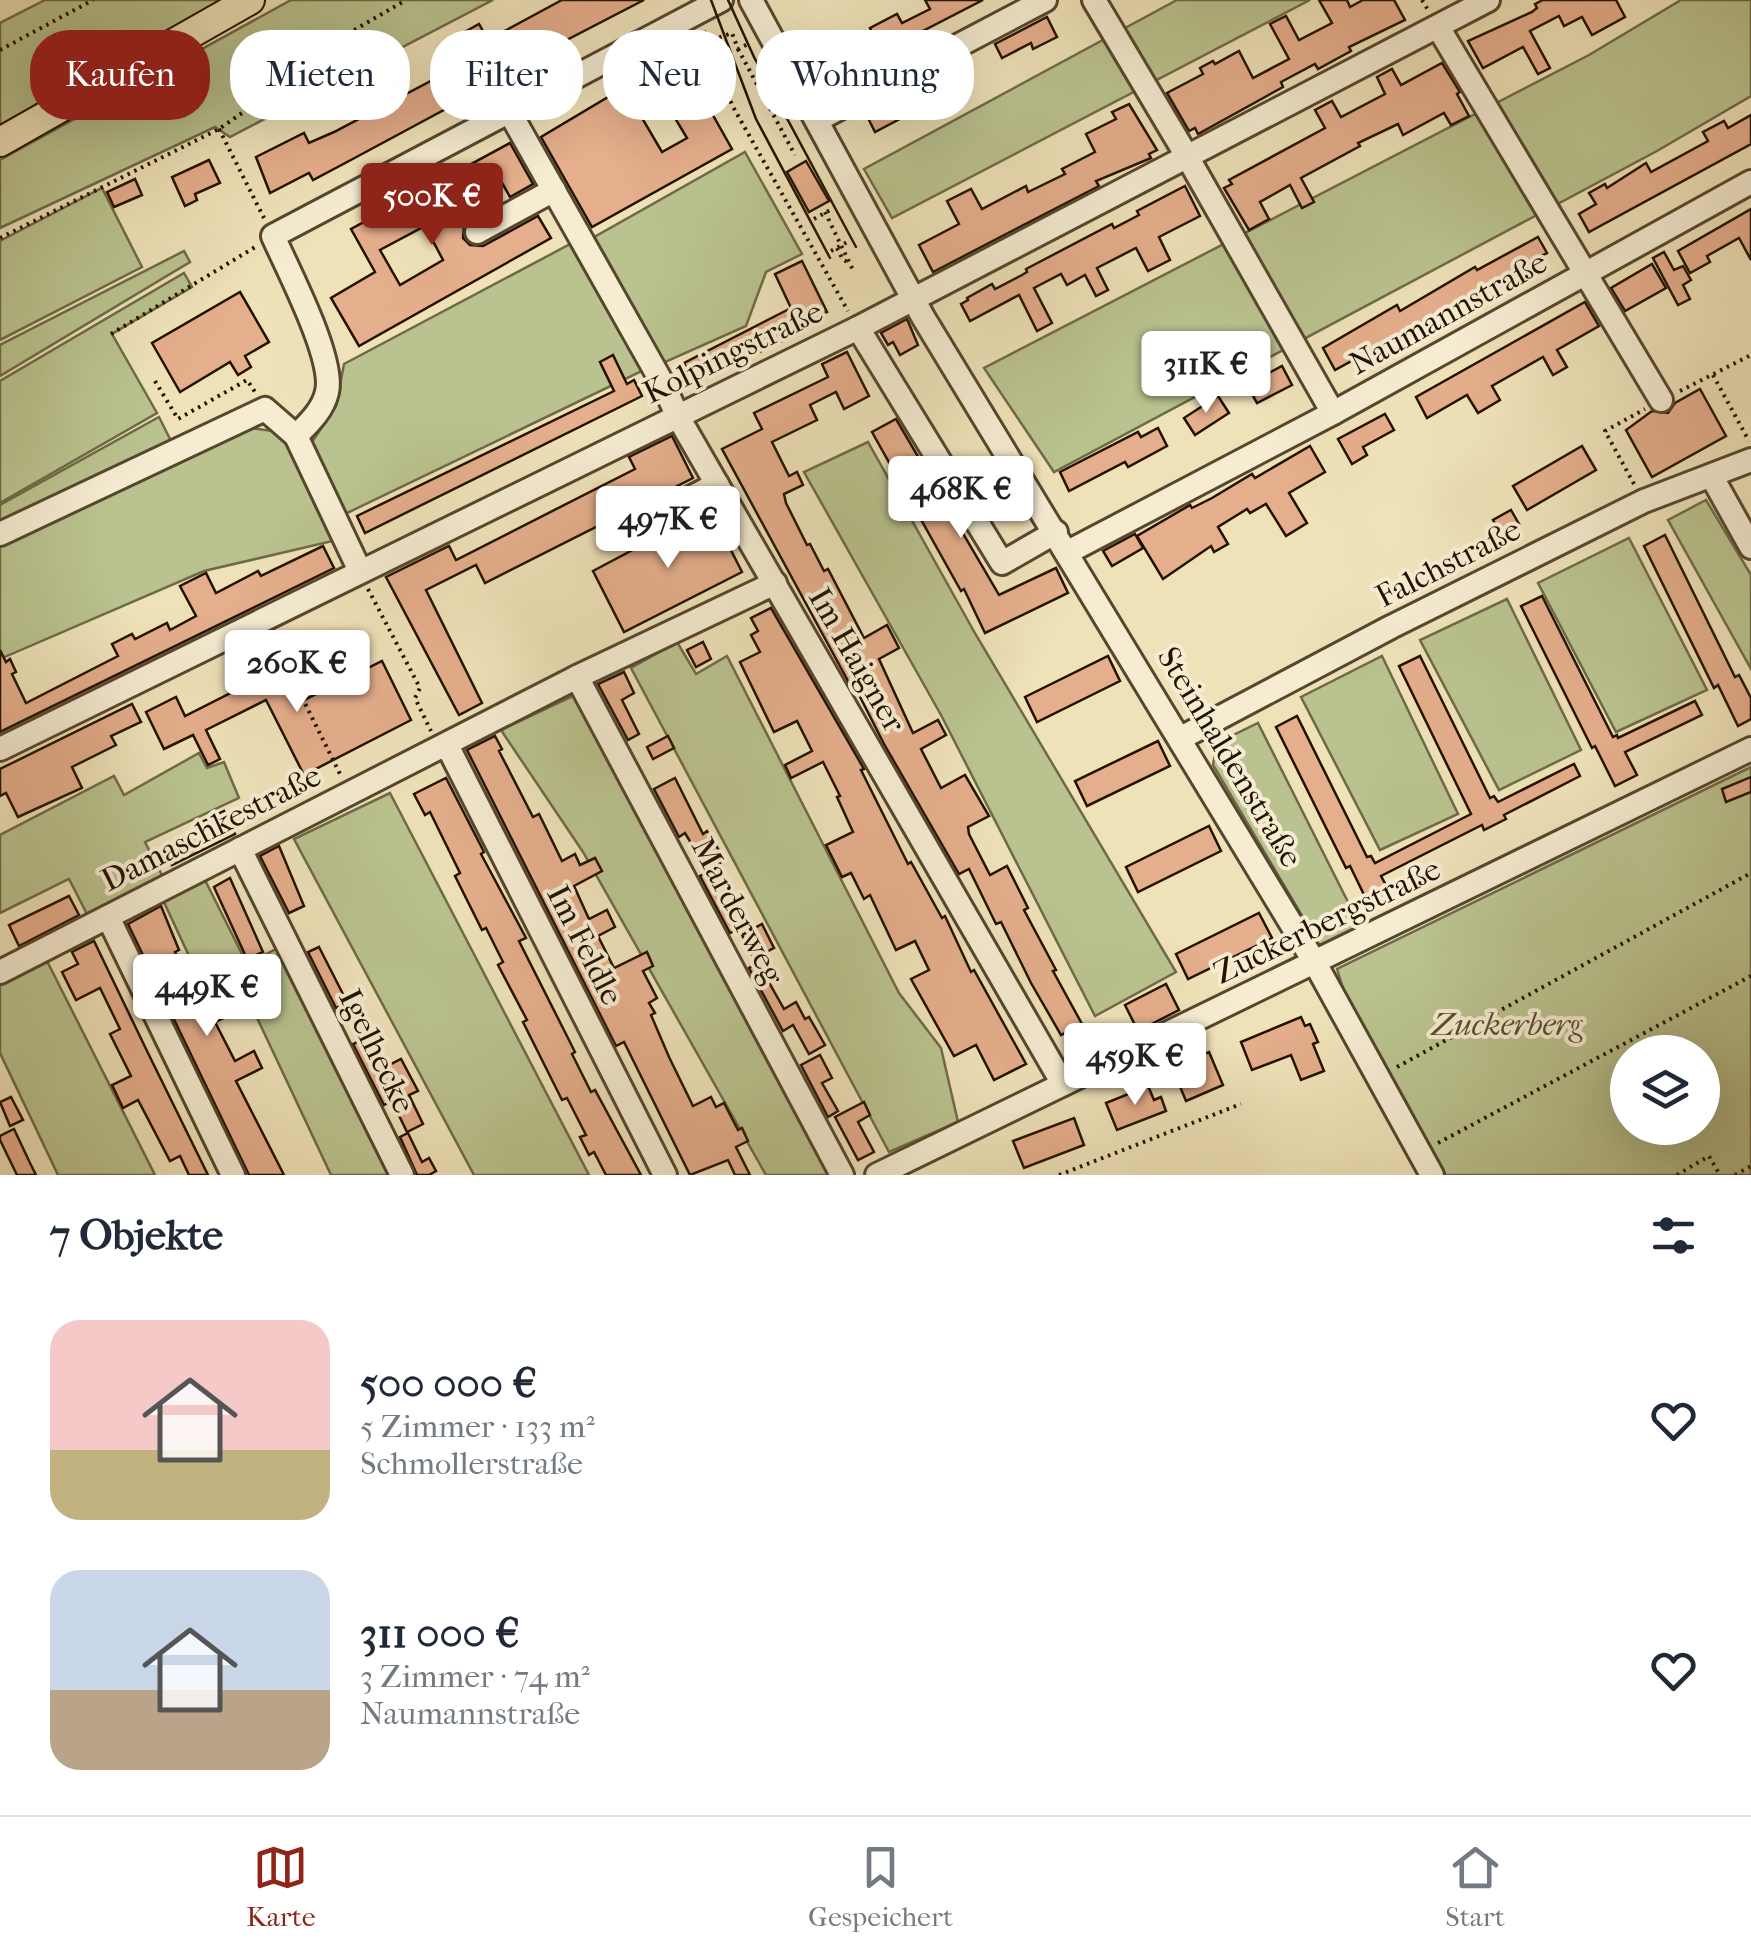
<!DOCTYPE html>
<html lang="de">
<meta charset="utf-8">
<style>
:root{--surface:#fff;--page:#f6f6f7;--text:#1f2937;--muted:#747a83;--line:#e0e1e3;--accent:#8f2418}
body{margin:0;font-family:"IM FELL French Canon",serif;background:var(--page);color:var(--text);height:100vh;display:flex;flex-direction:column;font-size:38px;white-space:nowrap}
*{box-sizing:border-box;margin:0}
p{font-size:32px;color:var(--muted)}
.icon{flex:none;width:55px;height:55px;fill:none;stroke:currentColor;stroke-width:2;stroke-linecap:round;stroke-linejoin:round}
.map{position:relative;height:1175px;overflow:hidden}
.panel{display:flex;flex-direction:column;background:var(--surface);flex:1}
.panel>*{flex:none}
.hud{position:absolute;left:30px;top:30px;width:1000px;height:90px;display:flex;gap:20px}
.controls{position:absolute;left:1610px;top:1035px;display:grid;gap:20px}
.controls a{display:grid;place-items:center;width:110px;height:110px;border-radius:50%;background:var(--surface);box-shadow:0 10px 40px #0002;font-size:50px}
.price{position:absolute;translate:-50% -85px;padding:0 22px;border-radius:10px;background:#fff;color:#222;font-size:32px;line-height:65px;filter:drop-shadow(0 2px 5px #0008)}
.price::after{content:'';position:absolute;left:50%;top:60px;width:30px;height:22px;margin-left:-15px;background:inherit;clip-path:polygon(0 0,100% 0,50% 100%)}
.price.current{background:var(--accent);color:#fff}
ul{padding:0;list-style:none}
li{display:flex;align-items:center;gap:30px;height:250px;padding:0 50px}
li span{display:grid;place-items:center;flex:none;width:280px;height:200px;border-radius:30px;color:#555}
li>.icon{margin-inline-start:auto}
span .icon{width:120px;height:120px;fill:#fffc;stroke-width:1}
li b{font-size:42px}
h2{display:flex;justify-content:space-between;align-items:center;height:120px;padding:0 50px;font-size:42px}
.chip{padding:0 35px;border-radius:40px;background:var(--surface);box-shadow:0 10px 40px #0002;font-size:35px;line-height:90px}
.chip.current{background:var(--accent);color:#fff}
.tabs{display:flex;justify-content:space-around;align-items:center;height:140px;border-top:2px solid var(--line);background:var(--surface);font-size:28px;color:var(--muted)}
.tabs a{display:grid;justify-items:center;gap:5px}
.tabs .current{color:var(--accent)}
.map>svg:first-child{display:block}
.green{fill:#bac38f;stroke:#6e6a48;stroke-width:2.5;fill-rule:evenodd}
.building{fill:#e5ae8c;stroke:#231200;stroke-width:2.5;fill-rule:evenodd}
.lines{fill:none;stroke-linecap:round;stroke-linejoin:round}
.minor-casing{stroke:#56462e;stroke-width:28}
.major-casing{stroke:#231200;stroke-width:32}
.path{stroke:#231200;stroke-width:4;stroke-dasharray:2.5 5;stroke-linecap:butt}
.minor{stroke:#f5ecd2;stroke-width:22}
.major{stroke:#efe2b9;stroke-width:28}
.tram{stroke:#231200;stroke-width:2.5}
.labels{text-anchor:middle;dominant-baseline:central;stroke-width:8;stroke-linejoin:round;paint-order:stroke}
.street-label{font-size:32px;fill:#231200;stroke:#f5ecd2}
.park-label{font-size:32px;font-style:italic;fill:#585032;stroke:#f5ecd2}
</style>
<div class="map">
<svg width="1751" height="1175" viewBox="0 0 1751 1175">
<rect width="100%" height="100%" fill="#efe2b9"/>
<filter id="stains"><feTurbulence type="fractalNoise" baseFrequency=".002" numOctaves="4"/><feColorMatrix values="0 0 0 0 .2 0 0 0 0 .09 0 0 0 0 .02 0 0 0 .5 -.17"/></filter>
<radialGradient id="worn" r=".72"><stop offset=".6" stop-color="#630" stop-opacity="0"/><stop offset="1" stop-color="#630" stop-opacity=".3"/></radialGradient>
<g class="green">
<path d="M45,0H228L0,127V23Z"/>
<path d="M291,0H493L230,137L215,127L0,228V160Z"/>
<path d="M1177,0H1310L892,218L864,169Z"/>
<path d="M1681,0H1751V96L1657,151L1054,472L984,368L1589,55Z"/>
<path d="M745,152L802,254L766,272L746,326L663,363L589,240Z"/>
<path d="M102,188L142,267L0,340V241Z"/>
<path d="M574,242L644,370L345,514L310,445L336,406L344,364Z"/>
<path d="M184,251L190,262L0,376V345Z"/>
<path d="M184,273L192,287L112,334L157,413L0,503V381Z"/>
<path d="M159,417L175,449L0,531V505Z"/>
<path d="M243,427L280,432L337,540L204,571L0,659V542Z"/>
<path d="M868,442L976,635L1176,972L1095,1016L941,715L804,472Z"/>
<path d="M1706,500L1751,575V669L1668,520Z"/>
<path d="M1629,538L1707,690L1616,732L1538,583Z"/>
<path d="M1507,599L1581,750L1499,790L1420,640Z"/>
<path d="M677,642L696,674L727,656L899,993L941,1048L958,1122L889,1152L631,668Z"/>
<path d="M1382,656L1458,814L1380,850L1301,697Z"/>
<path d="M575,695L834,1175H766L583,852L501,730Z"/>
<path d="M1258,723L1362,930L1321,948L1213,765L1217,743Z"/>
<path d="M199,753L207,768L224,762L239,798L145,842L164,879L89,918L69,879L0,913V835L114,776L124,795Z"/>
<path d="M1751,767V1175H1445L1346,998L1337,969ZM1628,1052H1702V1128H1628Z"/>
<path d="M390,793L589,1175H474L294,839Z"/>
<path d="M204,878L247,964L280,947L391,1175H331L235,971L203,986L163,900Z"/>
<path d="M47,961L155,1175H58L0,1053V985Z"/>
</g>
<g class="building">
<path d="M562,0H644L505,72L507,76L349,161L313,180L309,173L270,193L256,157L304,133L309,143L334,132L476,57L463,33L479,24L488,40Z"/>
<path d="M925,0H983L820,84L808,63L843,46L846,51L874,37L870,28L897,14L902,23L930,9Z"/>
<path d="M1319,0H1347L1350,7L1363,0H1394L1405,20L1349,47L1351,51L1318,69L1315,64L1281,82L1283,87L1198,134L1195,128L1189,131L1167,93L1203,74L1200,68L1213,61L1215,64L1239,51L1253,78L1289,59L1270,24L1286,16L1299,40L1332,23Z"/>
<path d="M1543,0H1616L1625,17L1592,35L1582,17L1564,26L1559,16L1530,31L1550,68L1538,74L1523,47L1483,68L1468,41L1532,12L1537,8L1535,4Z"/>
<path d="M1047,17L1057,37L1033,49L1031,43L1002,58L995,44Z"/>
<path d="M682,53L709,98L705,101L732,149L592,227L541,137ZM666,103L687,138L662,152L642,118Z"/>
<path d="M1442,63L1460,92L1457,94L1469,116L1451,125L1444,113L1403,135L1398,124L1358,143L1360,146L1301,178L1314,202L1302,208L1290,185L1260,202L1269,219L1249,230L1224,188L1232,184L1229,180L1325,128L1315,110L1332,101L1341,117L1385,94L1377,77L1392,69L1401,85Z"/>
<path d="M939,73L949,93L875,132L865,112Z"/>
<path d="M1129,104L1157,150L1149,154L1151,158L1096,181L1099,186L933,272L919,245L959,224L947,201L971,189L982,209L1026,186L1028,192L1065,174L1062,169L1095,152L1086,134L1116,119L1112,112Z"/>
<path d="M1751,115V144L1589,232L1579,214L1596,204L1589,193L1605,184L1607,188L1646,163L1651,172L1708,141L1703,132L1724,121L1728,128Z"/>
<path d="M510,143L533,184L510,197L501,181L453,207L464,226L463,238L470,245L483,246L538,216L551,238L359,346L331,298L375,272L351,229ZM425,226L443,260L400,285L380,250Z"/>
<path d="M209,160L220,183L195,194L197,200L185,206L172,177Z"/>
<path d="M806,161L829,201L809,212L787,172Z"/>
<path d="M135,179L142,195L114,207L107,192Z"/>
<path d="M1185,186L1200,216L1159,237L1170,260L1148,271L1136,248L1097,268L1108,290L1096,296L1085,275L1067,285L1061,274L1034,288L1052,323L1037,331L1019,295L970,321L961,304L968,300L967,298L992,284L995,289L1022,275L1027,272L1026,269L1112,224L1114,228L1139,215L1137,211Z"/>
<path d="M1751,209V260L1739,238L1707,256L1710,262L1690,273L1678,251Z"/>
<path d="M1538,237L1547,253L1335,370L1323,348L1397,305L1400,311L1475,267L1477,270Z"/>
<path d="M1664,252L1674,270L1683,266L1691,280L1683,285L1690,299L1678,305L1653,258Z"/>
<path d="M802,261L827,312L796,327L799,333L695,383L684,363L791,308L775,274Z"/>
<path d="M1652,264L1666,288L1625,311L1611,288Z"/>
<path d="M240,292L269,342L245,356L251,367L238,375L230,362L180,392L152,343Z"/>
<path d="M1585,302L1599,326L1557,350L1567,367L1553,375L1543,357L1492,386L1500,400L1478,413L1467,395L1427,418L1416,397Z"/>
<path d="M907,319L918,345L900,355L893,342L888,345L881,333Z"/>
<path d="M847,352L869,396L844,409L836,392L810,405L817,420L772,442L789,476L797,472L803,485L784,494L786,503L807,545L810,544L824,571L828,569L864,638L887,625L899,648L879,659L913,733L938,720L946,735L921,749L941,788L965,775L989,816L968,827L969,834L990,875L1007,866L1028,908L1024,910L1056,970L1053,971L1082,1024L1061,1035L1031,983L1001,922L996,924L969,869L959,874L884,744L853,683L850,685L848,681L722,449L762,429L754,413L828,377L822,364Z"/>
<path d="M613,355L627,384L634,380L642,396L365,533L357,516L614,391L600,362Z"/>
<path d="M1258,364L1265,375L1282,366L1292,385L1257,403L1241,374Z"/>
<path d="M1700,389L1726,436L1652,477L1626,430L1652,411L1668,413L1675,403Z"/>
<path d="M1218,396L1229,413L1195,435L1184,418Z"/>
<path d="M1385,414L1394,430L1363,447L1367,455L1352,464L1338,439Z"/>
<path d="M896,419L999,595L1056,568L1068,593L985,633L964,589L961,591L872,432Z"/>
<path d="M1158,428L1167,446L1128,467L1125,462L1069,491L1060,472L1138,432L1141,437Z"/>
<path d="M672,436L693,478L485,583L476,565L426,590L482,703L459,715L386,577L449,546L456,560L635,469L629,457Z"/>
<path d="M1310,446L1325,472L1289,493L1307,523L1286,536L1266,504L1250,513L1247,509L1218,527L1228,544L1214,552L1211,546L1163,579L1137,536L1190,505L1192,508L1212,498L1252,474L1255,478Z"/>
<path d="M1582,446L1596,470L1527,510L1513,486Z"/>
<path d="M710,509L742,572L624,632L593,571Z"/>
<path d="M1511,510L1519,524L1501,534L1493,520Z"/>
<path d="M1135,534L1143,548L1112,566L1103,551Z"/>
<path d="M1665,535L1735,677L1739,675L1751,698V719L1738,726L1718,685L1714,688L1644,546Z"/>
<path d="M323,546L334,568L0,732V650L6,662L10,659L16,672L12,674L26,703L118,656L112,644L132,634L135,639L167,623L170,630L196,616L180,586L206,573L216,593L258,571L261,576Z"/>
<path d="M1542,596L1613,737L1617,735L1618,738L1695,701L1702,715L1625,752L1637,775L1615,786L1595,746L1592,748L1521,606Z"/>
<path d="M771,608L864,769L861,770L908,864L911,862L942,918L945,916L971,972L974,970L1026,1064L994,1080L976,1045L954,1056L911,979L929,970L915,941L896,950L870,895L864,899L851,873L842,877L826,845L853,832L837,797L840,796L823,762L791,778L785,765L812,751L797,721L774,732L740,662L760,652L751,635L758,631L751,618Z"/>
<path d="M703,642L711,659L696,667L687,650Z"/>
<path d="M1108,656L1120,681L1037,722L1025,697Z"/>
<path d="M1420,656L1490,798L1494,796L1498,802L1574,764L1580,776L1504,815L1506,819L1484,830L1482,825L1381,876L1392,896L1370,907L1350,866L1346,868L1276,727L1297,716L1367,857L1371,856L1375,863L1471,814L1399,666Z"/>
<path d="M382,661L411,720L304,775L266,700L206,730L220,759L208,765L193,735L164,749L146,712L176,697L185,716L256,680L252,671L270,662L274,671L279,668L296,704Z"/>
<path d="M624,672L634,693L622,700L639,734L628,740L598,684Z"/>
<path d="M132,704L141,722L111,736L116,745L72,767L82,788L18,817L6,793L0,796V769Z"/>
<path d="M495,736L502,749L499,751L533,817L539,814L562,861L575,854L580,865L595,858L602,871L574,886L589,919L607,910L615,927L598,936L614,968L647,952L653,966L643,971L657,998L649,1003L655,1013L651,1015L669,1057L693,1106L711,1097L716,1107L724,1103L738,1130L742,1128L748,1141L736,1147L750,1175H735L728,1160L690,1175L624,1042L616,1046L467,750Z"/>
<path d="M668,736L674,748L653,759L647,747Z"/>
<path d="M1158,741L1170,766L1087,806L1075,781Z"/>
<path d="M1751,777V792L1726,802L1722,789Z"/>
<path d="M446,778L484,852L481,854L526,938L519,941L575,1052L572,1054L591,1092L595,1090L641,1175H606L594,1152L589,1155L580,1137L586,1135L567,1098L562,1100L523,1022L527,1020L498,965L503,962L486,928L482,930L455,876L460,873L430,812L425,815L414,794Z"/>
<path d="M675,778L703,834L707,831L725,860L707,870L685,833L679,837L654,789Z"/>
<path d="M224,811L235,834L172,865L165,851L200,834L196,825Z"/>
<path d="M1209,826L1221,851L1138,892L1126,867Z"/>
<path d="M279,846L304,906L289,913L260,856Z"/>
<path d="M714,869L729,897L725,900L740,928L730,933L700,876Z"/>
<path d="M230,878L263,952L247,959L214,887Z"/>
<path d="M69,896L79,915L19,946L9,925Z"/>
<path d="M161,906L179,950L175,952L193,987L197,985L204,997L233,983L240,998L237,999L242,1009L215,1022L235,1061L254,1051L262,1068L236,1081L284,1175H249L128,924Z"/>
<path d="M1259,913L1272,938L1188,979L1176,954Z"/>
<path d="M762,924L774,948L754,958L742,935Z"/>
<path d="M94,941L147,1051L208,1175H189L180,1156L170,1161L138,1100L123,1108L112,1085L131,1076L110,1034L120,1029L100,988L76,1000L62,972L78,964L72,952Z"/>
<path d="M319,947L347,1002L336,1008L308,952Z"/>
<path d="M758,963L784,1009L796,1002L805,1019L809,1017L825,1045L809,1054L793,1025L783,1031L749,968Z"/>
<path d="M1166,984L1179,1010L1138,1031L1125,1005Z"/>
<path d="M1301,1017L1305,1026L1310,1024L1318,1042L1313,1044L1324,1071L1301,1080L1291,1055L1252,1070L1241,1042Z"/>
<path d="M372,1035L387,1066L401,1059L418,1091L409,1095L423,1124L407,1132L392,1101L384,1105L353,1044Z"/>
<path d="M1209,1052L1223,1085L1186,1101L1172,1067Z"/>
<path d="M820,1055L832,1078L822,1083L838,1111L828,1117L801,1065Z"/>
<path d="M1148,1086L1154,1100L1161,1097L1166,1111L1117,1130L1106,1103Z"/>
<path d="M11,1097L23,1120L10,1126L0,1102Z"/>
<path d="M864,1102L870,1115L858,1122L874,1152L858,1160L835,1117Z"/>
<path d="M1074,1118L1084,1145L1024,1168L1013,1141Z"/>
<path d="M14,1129L30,1163L36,1175H17L0,1140V1136Z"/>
<path d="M408,1133L422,1162L429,1158L436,1171L429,1175H417L400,1137Z"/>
</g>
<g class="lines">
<g class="minor-casing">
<g id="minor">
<path d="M751,0L923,317L1315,963L1432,1175"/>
<path d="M1094,0L1188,158L1333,413"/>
<path d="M1438,27L1661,400"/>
<path d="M509,111L664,386L677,415L1063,1084"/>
<path d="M817,120L1045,0"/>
<path d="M477,232L554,190"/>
<path d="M858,328L1002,563L1056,532"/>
<path d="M1712,477L1751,547"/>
<path d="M647,521L717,484"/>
<path d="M0,534L265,409L296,436"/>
<path d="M1068,552L1333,413L1751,182"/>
<path d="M360,571L296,436C309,423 323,410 327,392C335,359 288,270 273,236L721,0"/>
<path d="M577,677L842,1175"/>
<path d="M1181,738L1391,627L1644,501L1751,460"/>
<path d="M447,745L665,1175"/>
<path d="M0,749L858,328L1488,0"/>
<path d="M240,849L402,1175"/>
<path d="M108,917L233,1175"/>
<path d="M0,972L577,677L775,583"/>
<path d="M877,1175L1751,749"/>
</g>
</g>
<g class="major-casing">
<path id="major" d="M0,142L250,0"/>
</g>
<g class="path">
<path d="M1422,0L1428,10"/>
<path d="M704,31L732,105L848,311"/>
<path d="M738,49L795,155"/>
<path d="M0,50L93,0"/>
<path d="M713,58L721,55L715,39L732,33L738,49L750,43"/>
<path d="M219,129L264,218"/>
<path d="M825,212L854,272"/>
<path d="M814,219L832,209"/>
<path d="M0,238L219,129L295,76L337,40L406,0"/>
<path d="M837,248L843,260L848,262"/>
<path d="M831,251L849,241"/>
<path d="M111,334L257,246"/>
<path d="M1713,375L1749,441"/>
<path d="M155,381L178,419L247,380L255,392"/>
<path d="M1680,391L1751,355"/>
<path d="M1634,484L1605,431L1645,409"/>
<path d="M368,589L420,688L415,698L431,731"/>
<path d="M272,637L341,776"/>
<path d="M1397,1067L1751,873"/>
<path d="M1438,1143L1751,976"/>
<path d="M1059,1175L1241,1104"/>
<path d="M1677,1175L1709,1156L1720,1175"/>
<path d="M1735,1175L1751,1166"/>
</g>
<use href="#minor" class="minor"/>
<use href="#major" class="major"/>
<g class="tram">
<path d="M711,0L756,119L830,258"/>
<path d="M728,0L754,57L856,247"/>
</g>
</g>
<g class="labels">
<g class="street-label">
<text transform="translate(1448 313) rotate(-29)">Naumannstraße</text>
<text transform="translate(733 352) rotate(-26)">Kolpingstraße</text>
<text transform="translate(1448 563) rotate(-27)">Falchstraße</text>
<text transform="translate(857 660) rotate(60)">Im Haigner</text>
<text transform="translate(1230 757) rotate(59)">Steinhaldenstraße</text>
<text transform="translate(211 828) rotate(-27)">Damaschkestraße</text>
<text transform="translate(738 911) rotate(62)">Marderweg</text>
<text transform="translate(1327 921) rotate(-26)">Zuckerbergstraße</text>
<text transform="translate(585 945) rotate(63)">Im Feldle</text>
<text transform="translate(377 1051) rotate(64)">Igelhecke</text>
</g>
<g class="park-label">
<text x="1507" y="1024">Zuckerberg</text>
</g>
</g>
<rect width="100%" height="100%" filter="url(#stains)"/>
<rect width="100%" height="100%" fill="url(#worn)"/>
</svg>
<div class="controls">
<a><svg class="icon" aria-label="layers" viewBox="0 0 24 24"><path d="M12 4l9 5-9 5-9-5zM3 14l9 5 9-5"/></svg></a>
</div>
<b class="price current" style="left:432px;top:248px">500K €</b>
<b class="price" style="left:1206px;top:416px">311K €</b>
<b class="price" style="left:961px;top:541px">468K €</b>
<b class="price" style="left:668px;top:571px">497K €</b>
<b class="price" style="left:297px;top:715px">260K €</b>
<b class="price" style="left:207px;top:1039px">449K €</b>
<b class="price" style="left:1135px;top:1108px">459K €</b>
<div class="hud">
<a class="chip current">Kaufen</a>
<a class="chip">Mieten</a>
<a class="chip">Filter</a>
<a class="chip">Neu</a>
<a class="chip">Wohnung</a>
</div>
</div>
<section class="panel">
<h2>7 Objekte<svg class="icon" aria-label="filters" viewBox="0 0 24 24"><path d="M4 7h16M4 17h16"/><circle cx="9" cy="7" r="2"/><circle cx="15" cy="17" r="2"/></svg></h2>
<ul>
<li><span style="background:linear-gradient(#f6c9c9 65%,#c2b280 0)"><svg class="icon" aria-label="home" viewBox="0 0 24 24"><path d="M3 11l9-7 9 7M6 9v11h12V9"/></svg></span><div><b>500 000 €</b><p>5 Zimmer · 133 m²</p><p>Schmollerstraße</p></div><svg class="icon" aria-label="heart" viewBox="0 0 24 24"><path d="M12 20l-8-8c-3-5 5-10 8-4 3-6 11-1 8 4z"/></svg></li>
<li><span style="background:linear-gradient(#c9d6e8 60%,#b9a48a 0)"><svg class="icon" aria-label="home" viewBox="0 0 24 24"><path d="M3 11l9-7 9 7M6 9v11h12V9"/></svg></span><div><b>311 000 €</b><p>3 Zimmer · 74 m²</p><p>Naumannstraße</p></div><svg class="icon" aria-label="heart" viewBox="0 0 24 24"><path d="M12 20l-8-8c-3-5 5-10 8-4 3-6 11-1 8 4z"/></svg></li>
</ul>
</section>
<nav class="tabs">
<a class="current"><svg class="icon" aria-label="map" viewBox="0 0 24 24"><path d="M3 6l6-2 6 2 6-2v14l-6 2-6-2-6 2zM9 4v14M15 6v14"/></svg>Karte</a>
<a><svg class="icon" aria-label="saved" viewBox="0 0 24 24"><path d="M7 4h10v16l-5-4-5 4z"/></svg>Gespeichert</a>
<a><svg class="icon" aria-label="home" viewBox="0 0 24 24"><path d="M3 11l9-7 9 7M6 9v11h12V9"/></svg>Start</a>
</nav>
